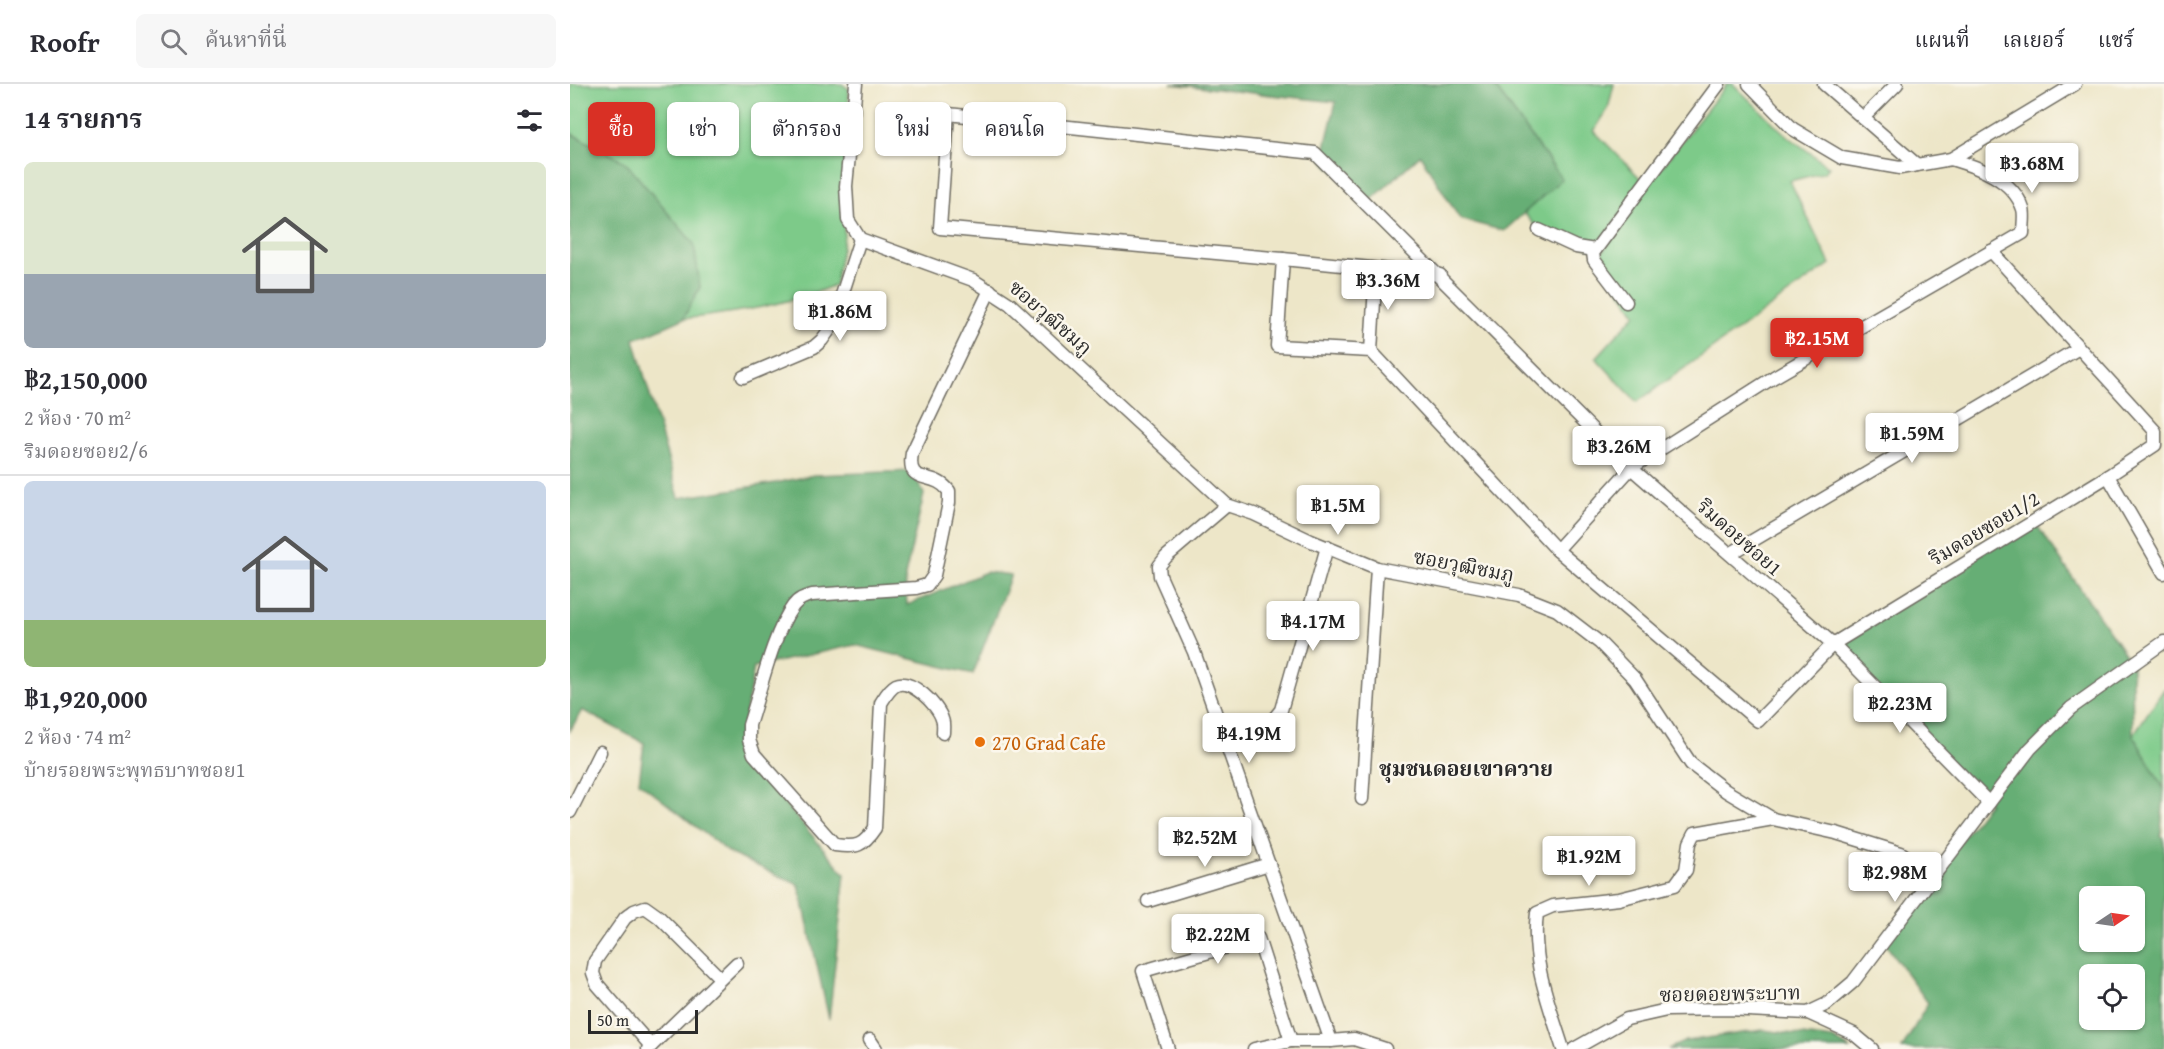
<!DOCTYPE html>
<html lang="th">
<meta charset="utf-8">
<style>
:root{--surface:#fff;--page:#f7f7f7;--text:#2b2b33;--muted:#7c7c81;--line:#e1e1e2;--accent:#d93025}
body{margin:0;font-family:"Gentium Book Plus","Noto Serif Thai",serif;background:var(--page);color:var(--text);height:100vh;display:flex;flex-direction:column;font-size:22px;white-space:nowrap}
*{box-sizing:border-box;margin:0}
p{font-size:20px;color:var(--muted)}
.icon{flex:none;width:33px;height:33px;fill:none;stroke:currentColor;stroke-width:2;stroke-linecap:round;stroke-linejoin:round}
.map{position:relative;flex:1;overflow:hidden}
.panel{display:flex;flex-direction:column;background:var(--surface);width:570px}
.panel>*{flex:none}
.top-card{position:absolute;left:18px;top:18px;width:570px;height:54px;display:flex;gap:12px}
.needle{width:39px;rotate:77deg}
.buttons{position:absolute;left:1509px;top:802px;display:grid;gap:12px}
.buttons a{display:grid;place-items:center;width:66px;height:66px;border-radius:9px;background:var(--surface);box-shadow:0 2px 4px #0004;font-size:30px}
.scale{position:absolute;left:18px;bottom:15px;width:110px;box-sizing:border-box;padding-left:6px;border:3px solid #2b2b2b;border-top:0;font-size:16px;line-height:21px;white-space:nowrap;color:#2b2b2b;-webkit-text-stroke:4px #fbf7ec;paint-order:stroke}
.price{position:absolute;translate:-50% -51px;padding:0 14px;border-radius:6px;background:#fff;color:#222;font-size:20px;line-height:39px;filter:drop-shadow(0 2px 3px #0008)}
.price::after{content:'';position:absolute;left:50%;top:36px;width:18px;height:14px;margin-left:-9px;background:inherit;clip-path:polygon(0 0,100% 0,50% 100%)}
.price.selected{background:var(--accent);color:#fff}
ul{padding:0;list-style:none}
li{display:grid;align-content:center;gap:12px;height:318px;padding:0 24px}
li+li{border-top:2px solid var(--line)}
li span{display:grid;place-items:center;height:186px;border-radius:9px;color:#555}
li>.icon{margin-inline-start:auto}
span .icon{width:108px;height:108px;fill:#fffc;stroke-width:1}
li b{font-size:26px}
h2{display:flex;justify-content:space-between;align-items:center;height:72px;padding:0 24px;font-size:26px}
.pill{padding:0 21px;border-radius:9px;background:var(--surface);box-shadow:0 2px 4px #0004;font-size:21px;line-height:54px}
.pill.selected{background:var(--accent);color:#fff}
header{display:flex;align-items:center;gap:36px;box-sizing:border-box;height:84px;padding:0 30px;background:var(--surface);border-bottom:2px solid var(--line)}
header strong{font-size:28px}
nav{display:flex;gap:33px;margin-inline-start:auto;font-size:21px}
.search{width:420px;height:54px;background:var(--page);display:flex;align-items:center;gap:15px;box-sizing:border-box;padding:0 21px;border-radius:9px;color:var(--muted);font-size:22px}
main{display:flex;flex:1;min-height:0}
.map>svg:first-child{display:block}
.green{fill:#7dca89;stroke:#547a5a;stroke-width:1.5}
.forest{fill:#66ae75;stroke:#486c50;stroke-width:1.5;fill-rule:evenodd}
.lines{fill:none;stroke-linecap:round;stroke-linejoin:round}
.street-casing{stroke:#6f6c62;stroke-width:15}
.street{stroke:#fff;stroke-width:12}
.food-dot{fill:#e8710a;stroke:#fbf7ec;stroke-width:2}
.labels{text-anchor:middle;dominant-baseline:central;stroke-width:5;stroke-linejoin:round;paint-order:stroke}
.street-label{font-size:20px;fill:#2b2b2b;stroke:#fbf7ec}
.food-label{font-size:20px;fill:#c56008;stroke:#fbf7ec;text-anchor:start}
.neighbourhood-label{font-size:21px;font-weight:bold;fill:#2b2b2b;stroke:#fbf7ec}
</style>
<header>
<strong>Roofr</strong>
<div class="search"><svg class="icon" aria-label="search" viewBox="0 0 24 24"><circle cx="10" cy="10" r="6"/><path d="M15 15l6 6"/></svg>ค้นหาที่นี่</div>
<nav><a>แผนที่</a><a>เลเยอร์</a><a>แชร์</a></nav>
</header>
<main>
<section class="panel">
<h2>14 รายการ<svg class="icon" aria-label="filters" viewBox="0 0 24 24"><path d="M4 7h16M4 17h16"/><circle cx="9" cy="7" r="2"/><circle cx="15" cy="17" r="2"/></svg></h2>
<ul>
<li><span style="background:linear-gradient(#dfe7d0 60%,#9aa5b1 0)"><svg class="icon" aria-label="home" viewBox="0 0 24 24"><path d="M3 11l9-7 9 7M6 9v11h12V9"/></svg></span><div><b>฿2,150,000</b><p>2 ห้อง · 70 m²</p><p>ริมดอยซอย2/6</p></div></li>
<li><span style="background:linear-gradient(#c9d6e8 75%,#8fb573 0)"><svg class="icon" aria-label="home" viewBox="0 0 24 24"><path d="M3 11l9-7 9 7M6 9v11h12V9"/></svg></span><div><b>฿1,920,000</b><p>2 ห้อง · 74 m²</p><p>บ้ายรอยพระพุทธบาทซอย1</p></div></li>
</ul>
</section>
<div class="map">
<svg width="1594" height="965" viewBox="0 0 1594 965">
<rect width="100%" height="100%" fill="#fbf7ec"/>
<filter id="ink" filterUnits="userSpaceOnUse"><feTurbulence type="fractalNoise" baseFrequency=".0167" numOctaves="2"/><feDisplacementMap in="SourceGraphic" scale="12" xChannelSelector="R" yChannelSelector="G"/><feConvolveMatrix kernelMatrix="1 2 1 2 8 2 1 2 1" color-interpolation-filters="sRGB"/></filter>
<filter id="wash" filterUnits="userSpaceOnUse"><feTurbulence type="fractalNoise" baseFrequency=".008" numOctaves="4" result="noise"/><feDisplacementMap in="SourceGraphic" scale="24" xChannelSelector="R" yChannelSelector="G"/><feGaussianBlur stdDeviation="1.35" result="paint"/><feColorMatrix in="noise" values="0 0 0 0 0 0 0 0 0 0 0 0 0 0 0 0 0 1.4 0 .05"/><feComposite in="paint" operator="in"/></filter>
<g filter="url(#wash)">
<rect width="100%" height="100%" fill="#ede6c8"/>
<g class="green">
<path d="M0,0H272L279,5L274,152L265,201C218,221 164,229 113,235L130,203L88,118L55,78L0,49Z"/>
<path d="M923,0H1044L1038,25L1024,47L1074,98L1025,166L969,146L954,129L992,95Z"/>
<path d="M1157,0H1163L1215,50L1259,83L1255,88L1220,97L1260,180L1067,318L1026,274L1066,230L1028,174L1086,90Z"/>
<path d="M1594,605V705L1563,651Z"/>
</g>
<g class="forest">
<path d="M601,0H923L992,95L934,147L890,135L850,71L797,120L752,75L766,18Z"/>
<path d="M0,49L55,78L124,160L130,203L113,235L81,249L64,255L109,414L205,399L244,391L342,387L354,410L335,492L337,521L416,488L441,491L403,590L285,561L184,583L170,662L194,695L275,790L259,935L229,801L161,770L69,698L74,659L12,626L0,647Z"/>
<path d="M1464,437L1562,580L1563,651L1594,705L1591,751L1594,754V965H1332L1358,919L1314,858L1419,719L1263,560ZM1520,813H1564V858H1520ZM1520,891H1564V936H1520Z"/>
<path d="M1193,946L1263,955L1280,965H1098L1116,957Z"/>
</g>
</g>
<g filter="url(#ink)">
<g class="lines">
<g class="street-casing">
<g id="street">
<path d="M286,0L276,102L278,136L290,155L403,196L440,220L657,421L684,430L741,457L807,484L949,511L987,526L1030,559L1065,595L1121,680L1156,707L1203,735L1266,749L1331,769L1364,792"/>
<path d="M1179,0L1223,45L1272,74L1330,84L1381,75L1505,0"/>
<path d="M1254,0L1347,81"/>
<path d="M1293,34L1327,0"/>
<path d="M969,146L1006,163L1025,166"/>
<path d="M713,175L707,262L801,267L987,466L1188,637L1263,560L1538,392L1585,361V347L1421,167"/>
<path d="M870,191L713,175L370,144L378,30L745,69L1061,384L1263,560L1419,719"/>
<path d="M1056,218L1024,176L1023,169L1149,0"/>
<path d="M801,267L806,185"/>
<path d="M173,293L244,263L252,256L262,242L290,155"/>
<path d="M1538,392L1594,489"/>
<path d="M657,421L596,473L589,482L590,492L624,568L761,957"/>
<path d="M987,466L1061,384L1204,293L1453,149C1453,142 1455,131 1453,125C1443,95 1408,83 1381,75"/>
<path d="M1160,470L1509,264"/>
<path d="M373,649C373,644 374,639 372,635C368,621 341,594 326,601C319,605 315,613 311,619L305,744C293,762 287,764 265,761L184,670L179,656V641C190,608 203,549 223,522C228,515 234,513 242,511L346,504L357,501L364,491L379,419V407C363,385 336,404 342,369L420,206"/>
<path d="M690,652L711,626L757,463"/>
<path d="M792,715L807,484"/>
<path d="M0,728L30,668"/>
<path d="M578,817L699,780"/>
<path d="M1238,929L1284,950L1302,965"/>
<path d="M300,956L306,965"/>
<path d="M81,962L27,900L23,889L25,877L55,834L64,827L75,823L89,833L150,894"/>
<path d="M78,965L167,879"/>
<path d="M598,965L573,887L688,854L721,957"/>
<path d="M684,965L721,957H761L784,955L815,965"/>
<path d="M993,965C979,920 961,877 967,829L983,822L1049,815L1105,801L1116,786L1120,759L1125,749L1203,735"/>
<path d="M1004,965L1057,935L1097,926L1158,925L1238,929L1257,920L1283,898L1460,665L1501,624L1594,558"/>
</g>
</g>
<use href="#street" class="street"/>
</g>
</g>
<circle class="food-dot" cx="410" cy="658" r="6"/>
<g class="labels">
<g class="street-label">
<text transform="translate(481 233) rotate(41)">ซอยวุฒิชมภู</text>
<text transform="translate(1414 444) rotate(-31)">ริมดอยซอย1/2</text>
<text transform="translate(1170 453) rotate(41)">ริมดอยซอย1</text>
<text transform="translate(894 481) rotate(11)">ซอยวุฒิชมภู</text>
<text transform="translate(1160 909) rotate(-1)">ซอยดอยพระบาท</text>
</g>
<g class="food-label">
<text x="422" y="658">270 Grad Cafe</text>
</g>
<g class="neighbourhood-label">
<text x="896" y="684">ชุมชนดอยเขาควาย</text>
</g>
</g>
</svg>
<div class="buttons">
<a><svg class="needle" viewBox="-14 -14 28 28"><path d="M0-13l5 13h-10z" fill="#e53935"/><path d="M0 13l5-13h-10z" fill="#7c7c81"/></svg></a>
<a><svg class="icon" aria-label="locate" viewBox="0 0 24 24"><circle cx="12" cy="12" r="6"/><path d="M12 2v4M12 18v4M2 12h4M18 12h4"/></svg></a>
</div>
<div class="scale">50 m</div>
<b class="price" style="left:1462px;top:110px">฿3.68M</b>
<b class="price" style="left:818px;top:227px">฿3.36M</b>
<b class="price" style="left:270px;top:258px">฿1.86M</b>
<b class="price selected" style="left:1247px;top:285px">฿2.15M</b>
<b class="price" style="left:1342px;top:380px">฿1.59M</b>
<b class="price" style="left:1049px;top:393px">฿3.26M</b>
<b class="price" style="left:768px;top:452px">฿1.5M</b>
<b class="price" style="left:743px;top:568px">฿4.17M</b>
<b class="price" style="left:1330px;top:650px">฿2.23M</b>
<b class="price" style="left:679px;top:680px">฿4.19M</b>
<b class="price" style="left:635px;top:784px">฿2.52M</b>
<b class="price" style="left:1019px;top:803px">฿1.92M</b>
<b class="price" style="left:1325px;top:819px">฿2.98M</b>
<b class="price" style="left:648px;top:881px">฿2.22M</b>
<div class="top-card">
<a class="pill selected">ซื้อ</a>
<a class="pill">เช่า</a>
<a class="pill">ตัวกรอง</a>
<a class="pill">ใหม่</a>
<a class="pill">คอนโด</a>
</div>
</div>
</main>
